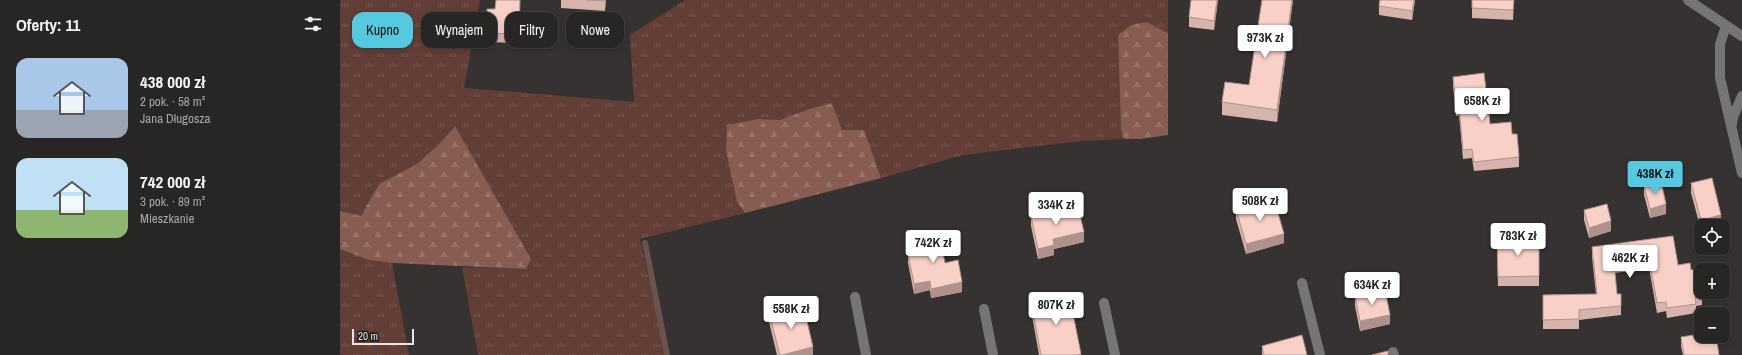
<!DOCTYPE html>
<html lang="pl">
<meta charset="utf-8">
<style>
:root{--surface:#282625;--page:#302e2d;--text:#f1f3f6;--muted:#a5a5a7;--line:#444342;--accent:#56c9e1}
body{margin:0;font-family:"Archivo Narrow",sans-serif;background:var(--page);color:var(--text);height:100vh;display:flex;flex-direction:column;font-size:15px;white-space:nowrap}
*{box-sizing:border-box;margin:0}
p{font-size:13px;color:var(--muted)}
.icon{flex:none;width:22px;height:22px;fill:none;stroke:currentColor;stroke-width:2;stroke-linecap:round;stroke-linejoin:round}
.map{position:relative;flex:1;overflow:hidden}
.details{display:flex;flex-direction:column;background:var(--surface);width:340px}
.details>*{flex:none}
.top-card{position:absolute;left:12px;top:12px;width:380px;height:36px;display:flex;gap:8px}
.controls{position:absolute;left:1354px;top:219px;display:grid;gap:8px}
.controls a{display:grid;place-items:center;width:36px;height:36px;border-radius:8px;background:var(--surface);box-shadow:0 2px 6px #0003,0 0 0 1px var(--line);font-size:20px}
.scale{position:absolute;left:12px;bottom:10px;width:62px;box-sizing:border-box;padding-left:4px;border:2px solid #e6e4e4;border-top:0;font-size:11px;line-height:14px;white-space:nowrap;color:#e6e4e4;-webkit-text-stroke:3px #1b1a19;paint-order:stroke}
.price{position:absolute;translate:-50% -34px;padding:0 9px;border-radius:4px;background:#fff;color:#222;font-size:13px;line-height:26px;filter:drop-shadow(0 1px 2px #0008)}
.price::after{content:'';position:absolute;left:50%;top:24px;width:12px;height:9px;margin-left:-6px;background:inherit;clip-path:polygon(0 0,100% 0,50% 100%)}
.price.selected{background:var(--accent);color:#111}
ul{padding:0;list-style:none}
li{display:flex;align-items:center;gap:12px;height:100px;padding:0 16px}
li span{display:grid;place-items:center;flex:none;width:112px;height:80px;border-radius:12px;color:#555}
li>.icon{margin-inline-start:auto}
span .icon{width:48px;height:48px;fill:#fffc;stroke-width:1}
li b{font-size:17px}
h2{display:flex;justify-content:space-between;align-items:center;height:48px;padding:0 16px;font-size:17px}
.tag{padding:0 14px;border-radius:12px;background:var(--surface);box-shadow:0 2px 6px #0003,0 0 0 1px var(--line);font-size:14px;line-height:36px}
.tag.selected{background:var(--accent);color:#111}
main{display:flex;flex:1;min-height:0}
.map>svg:first-child{display:block}
.grass{fill:url(#grass-tufts)}
.forest{fill:url(#forest-firs)}
.lines{fill:none;stroke-linecap:round;stroke-linejoin:round}
.stream{stroke:#6c524c;stroke-width:6}
.minor{stroke:#767574;stroke-width:10}
.wall{fill:#d6b3ab}
.shaded-wall{fill:#ae928b}
.building{fill:#f9d0c7;stroke:#ae928b}
</style>
<main>
<section class="details">
<h2>Oferty: 11<svg class="icon" aria-label="filters" viewBox="0 0 24 24"><path d="M4 7h16M4 17h16"/><circle cx="9" cy="7" r="2"/><circle cx="15" cy="17" r="2"/></svg></h2>
<ul>
<li><span style="background:linear-gradient(#a9c7e8 65%,#9aa5b1 0)"><svg class="icon" aria-label="home" viewBox="0 0 24 24"><path d="M3 11l9-7 9 7M6 9v11h12V9"/></svg></span><div><b>438 000 zł</b><p>2 pok. · 58 m²</p><p>Jana Długosza</p></div></li>
<li><span style="background:linear-gradient(#bfe0f5 65%,#8fb573 0)"><svg class="icon" aria-label="home" viewBox="0 0 24 24"><path d="M3 11l9-7 9 7M6 9v11h12V9"/></svg></span><div><b>742 000 zł</b><p>3 pok. · 89 m²</p><p>Mieszkanie</p></div></li>
</ul>
</section>
<div class="map">
<svg width="1402" height="355" viewBox="0 0 1402 355">
<defs>
<pattern id="grass-tufts" width="24" height="20" patternUnits="userSpaceOnUse"><rect width="24" height="20" fill="#633e36"/><path d="M3 7l-1-3M5 7V3M7 7l1-3M15 17l-1-3M17 17v-4M19 17l1-3" fill="none" stroke="#795a53"/></pattern>
<pattern id="forest-firs" width="22" height="20" patternUnits="userSpaceOnUse"><rect width="22" height="20" fill="#885c52"/><path d="M5 1l3.5 6h-7zM16 11l3.5 6h-7z" fill="#99736b"/></pattern>
</defs>
<rect width="100%" height="100%" fill="#353231"/>
<g class="grass">
<path d="M0,0H140L124,88L294,102L290,35L345,0H828V33L807,22L778,35L781,130L784,139L741,141L623,155L541,178L524,131L502,130L492,103L469,109L440,120L419,119L397,202L405,213L300,239L325,355H138L122,267L186,269L114,126L99,144L77,164L39,184L21,216L0,211Z"/>
<path d="M0,249L29,260L52,263L69,355H0Z"/>
</g>
<g class="forest">
<path d="M807,22L828,33V135L800,139H784L781,130L778,35L791,25Z"/>
<path d="M492,103L502,130H524L541,178L405,213L397,202L386,150L387,125L419,119L440,120L469,109Z"/>
<path d="M115,126L191,259L186,269L52,263L29,260L0,249V211L21,216L39,184L77,164L99,144Z"/>
</g>
<g class="lines">
<path class="stream" d="M305,243L327,355"/>
<g class="minor">
<path d="M1348,0L1402,36"/>
<path d="M1386,26L1380,44V78L1402,173"/>
<path d="M1392,124L1393,117L1402,96"/>
<path d="M962,283L980,355"/>
<path d="M515,297L526,355"/>
<path d="M764,303L775,355"/>
<path d="M644,309L653,355"/>
<path d="M1053,352L1054,355"/>
</g>
</g>
<g class="wall">
<path d="M221,0H266L265,11L221,8Z"/>
<path d="M878,0L874,30L849,27V17Z"/>
<path d="M953,0L937,122L882,115V102L909,85Z"/>
<path d="M1040,0H1075L1072,20L1039,15V6Z"/>
<path d="M1174,0L1173,20L1132,18V8Z"/>
<path d="M155,9H180L179,43L146,42V33Z"/>
<path d="M1113,77L1150,124L1172,134L1179,157V167L1134,171L1132,158L1123,159L1119,115L1116,116L1113,86Z"/>
<path d="M1351,183L1381,224L1374,226H1361V230L1351,193Z"/>
<path d="M1304,186L1326,214L1310,218L1304,195Z"/>
<path d="M896,209L944,243L906,254L896,219Z"/>
<path d="M1244,210L1271,231L1249,238L1244,220Z"/>
<path d="M691,216L744,242L714,249V255L698,259L691,226Z"/>
<path d="M1333,236L1338,265L1351,270L1362,295V305L1356,306V313L1327,318L1326,311L1317,313L1309,268L1275,273L1277,294L1281,306V315L1239,320V329H1203V295L1256,294L1252,257V247Z"/>
<path d="M1199,237V286H1158L1157,238Z"/>
<path d="M573,240L605,263L622,292L591,298L590,290L574,294L568,263V254L574,253L573,249Z"/>
<path d="M729,294L741,355H699L691,310V301Z"/>
<path d="M1015,296L1050,324L1020,331L1015,306Z"/>
<path d="M429,313L473,355H437L429,322Z"/>
<path d="M1341,337L1379,355H1343L1341,347Z"/>
<path d="M922,346L967,355H922Z"/>
</g>
<g class="shaded-wall">
<path d="M877,0H878L874,30V21Z"/>
<path d="M952,0H953L937,122V110Z"/>
<path d="M1074,0H1075L1072,20V11Z"/>
<path d="M1326,204V214L1310,218V209Z"/>
<path d="M1381,215V224L1374,226H1361V230V220Z"/>
<path d="M1271,221V231L1249,238V228Z"/>
<path d="M744,232V242L714,249V255L698,259V249L713,239Z"/>
<path d="M944,234V243L906,254V244Z"/>
<path d="M590,281V290L574,294V284Z"/>
<path d="M622,282V292L591,298V289Z"/>
<path d="M1050,315V324L1020,331V321Z"/>
<path d="M473,347V355H442Z"/>
</g>
<g class="building">
<path d="M156,0H180L179,34L146,33L147,9H155Z"/>
<path d="M247,0H265V1Z"/>
<path d="M851,0H877L874,21L849,17Z"/>
<path d="M922,0H952L937,110L882,102L885,82L909,85Z"/>
<path d="M1040,0H1074L1072,11L1039,6Z"/>
<path d="M1132,0H1174L1173,10L1132,8Z"/>
<path d="M1144,73L1150,124L1171,122L1172,134H1177L1179,157L1134,162L1132,149L1123,150L1119,106H1116L1113,77Z"/>
<path d="M1372,178L1381,215L1361,220L1351,183Z"/>
<path d="M1321,182L1326,204L1310,209L1304,186Z"/>
<path d="M934,199L944,234L906,244L896,209Z"/>
<path d="M1267,204L1271,221L1249,228L1244,210Z"/>
<path d="M738,207L744,232L713,239L714,245L698,249L691,216Z"/>
<path d="M599,234L605,263L618,260L622,282L591,289L590,281L574,284L568,254L576,253L573,240Z"/>
<path d="M1333,236L1338,265L1350,263L1351,270L1357,269L1362,295L1355,296L1356,304L1327,308L1326,302L1317,303L1309,258L1274,263L1277,294H1281V306L1239,310V319L1203,320V295L1257,294L1252,247Z"/>
<path d="M1199,237V276L1158,277L1157,238Z"/>
<path d="M1045,290L1050,315L1020,321L1015,296Z"/>
<path d="M729,294L741,354L737,355H701L691,301Z"/>
<path d="M463,304L473,347L442,355H440L429,313Z"/>
<path d="M1361,334V336H1376L1379,355H1344L1341,337Z"/>
<path d="M962,335L967,355H924L922,346Z"/>
<path d="M1048,351V355H1032Z"/>
</g>
</svg>
<div class="controls">
<a><svg class="icon" aria-label="locate" viewBox="0 0 24 24"><circle cx="12" cy="12" r="6"/><path d="M12 2v4M12 18v4M2 12h4M18 12h4"/></svg></a>
<a>+</a>
<a>−</a>
</div>
<div class="scale">20 m</div>
<b class="price" style="left:925px;top:59px">973K zł</b>
<b class="price" style="left:1142px;top:122px">658K zł</b>
<b class="price selected" style="left:1315px;top:195px">438K zł</b>
<b class="price" style="left:920px;top:222px">508K zł</b>
<b class="price" style="left:716px;top:226px">334K zł</b>
<b class="price" style="left:1178px;top:257px">783K zł</b>
<b class="price" style="left:593px;top:264px">742K zł</b>
<b class="price" style="left:1290px;top:279px">462K zł</b>
<b class="price" style="left:1032px;top:306px">634K zł</b>
<b class="price" style="left:716px;top:326px">807K zł</b>
<b class="price" style="left:451px;top:330px">558K zł</b>
<div class="top-card">
<a class="tag selected">Kupno</a>
<a class="tag">Wynajem</a>
<a class="tag">Filtry</a>
<a class="tag">Nowe</a>
</div>
</div>
</main>
